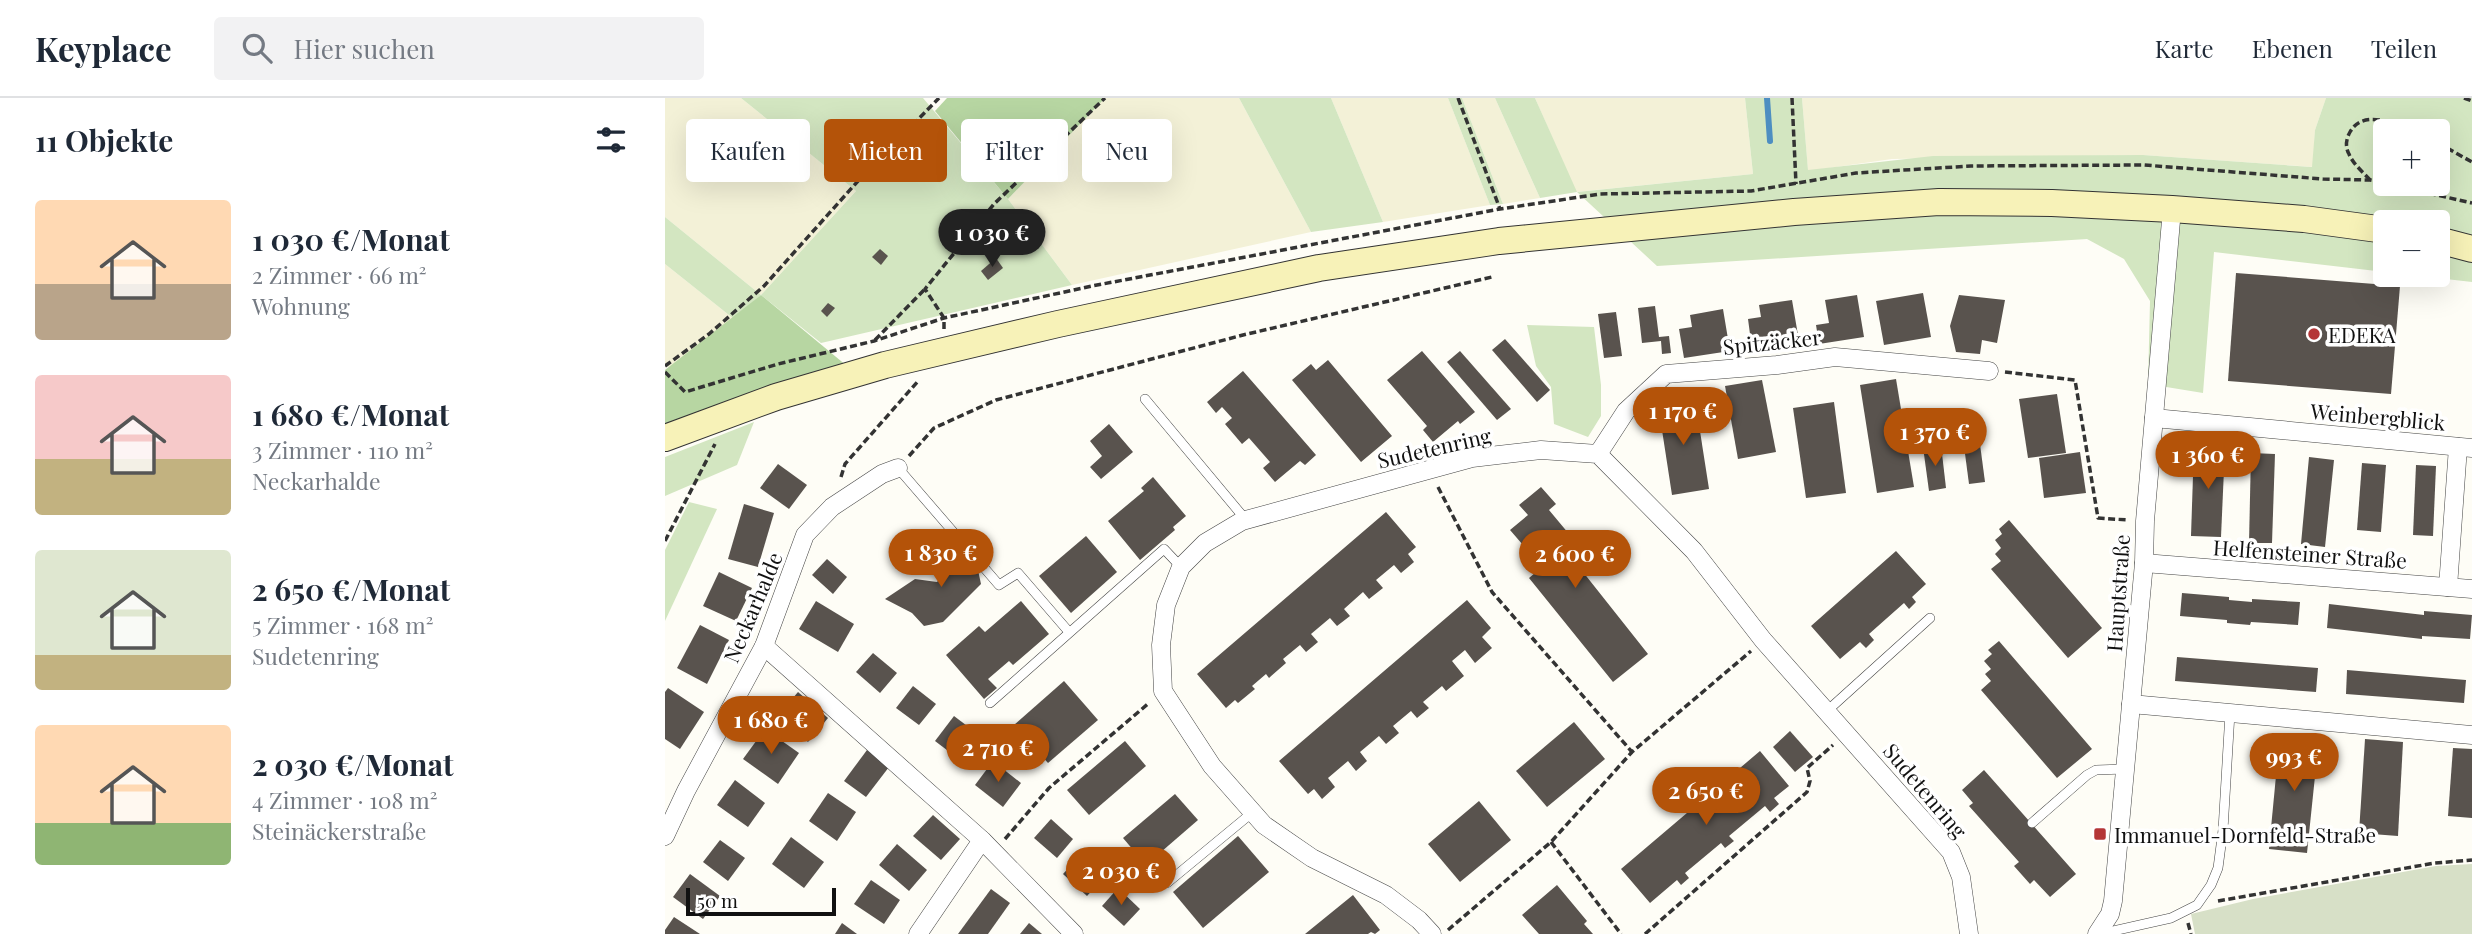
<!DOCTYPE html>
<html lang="de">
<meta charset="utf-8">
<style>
:root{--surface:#fff;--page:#f2f2f3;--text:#1f2937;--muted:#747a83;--line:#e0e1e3;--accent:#b45309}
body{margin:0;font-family:"Playfair Display",serif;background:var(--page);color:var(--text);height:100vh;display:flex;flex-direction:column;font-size:26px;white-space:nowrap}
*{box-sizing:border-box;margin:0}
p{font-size:23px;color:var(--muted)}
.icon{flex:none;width:38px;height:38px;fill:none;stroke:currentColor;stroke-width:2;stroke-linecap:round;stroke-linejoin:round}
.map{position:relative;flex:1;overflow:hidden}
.panel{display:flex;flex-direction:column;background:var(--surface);width:665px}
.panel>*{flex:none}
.hud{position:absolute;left:21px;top:21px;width:665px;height:63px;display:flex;gap:14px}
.controls{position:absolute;left:1708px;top:21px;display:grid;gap:14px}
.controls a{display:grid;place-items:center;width:77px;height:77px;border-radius:7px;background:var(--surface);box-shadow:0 7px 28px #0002;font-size:35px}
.scale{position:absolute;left:21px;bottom:18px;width:150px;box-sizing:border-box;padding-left:7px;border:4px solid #111;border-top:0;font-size:19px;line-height:24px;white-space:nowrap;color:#111;-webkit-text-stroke:5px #fff;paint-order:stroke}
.price{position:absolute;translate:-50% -60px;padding:0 16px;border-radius:24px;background:var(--accent);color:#fff;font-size:23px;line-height:46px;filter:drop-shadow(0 2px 4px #0008)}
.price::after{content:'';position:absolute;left:50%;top:42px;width:21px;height:16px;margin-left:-10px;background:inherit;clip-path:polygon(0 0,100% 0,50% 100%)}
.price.current{background:#222;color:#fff}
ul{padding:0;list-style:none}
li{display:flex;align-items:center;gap:21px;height:175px;padding:0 35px}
li span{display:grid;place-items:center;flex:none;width:196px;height:140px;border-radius:7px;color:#555}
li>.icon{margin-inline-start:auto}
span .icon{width:84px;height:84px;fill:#fffc;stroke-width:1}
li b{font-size:30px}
h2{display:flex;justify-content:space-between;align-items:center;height:84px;padding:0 35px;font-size:30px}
.tag{padding:0 24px;border-radius:7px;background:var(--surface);box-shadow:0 7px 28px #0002;font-size:24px;line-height:63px}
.tag.current{background:var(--accent);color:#fff}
header{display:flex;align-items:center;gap:42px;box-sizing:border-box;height:98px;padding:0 35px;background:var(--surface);border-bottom:2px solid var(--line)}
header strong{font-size:33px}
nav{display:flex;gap:38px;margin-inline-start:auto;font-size:24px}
.search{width:490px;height:63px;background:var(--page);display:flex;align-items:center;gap:18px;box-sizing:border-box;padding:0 24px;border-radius:7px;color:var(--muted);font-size:26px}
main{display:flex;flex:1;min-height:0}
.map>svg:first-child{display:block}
.farmland{fill:#f3f1d7}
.green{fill:#d3e6c1;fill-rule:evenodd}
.forest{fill:#b7d6a2}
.cemetery{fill:#d7e0c7}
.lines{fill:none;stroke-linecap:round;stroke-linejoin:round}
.stream{stroke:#4d8ec1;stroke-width:6}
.building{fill:#59534e}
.service-casing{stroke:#444;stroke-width:10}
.minor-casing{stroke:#444;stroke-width:19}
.secondary-casing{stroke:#333;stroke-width:28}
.path{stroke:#333;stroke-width:3.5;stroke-dasharray:7 3.5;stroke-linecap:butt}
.service{stroke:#fff;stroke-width:9}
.minor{stroke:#fff;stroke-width:18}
.secondary{stroke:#f7f2b8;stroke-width:26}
.poi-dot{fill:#b43637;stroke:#fff;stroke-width:2.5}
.labels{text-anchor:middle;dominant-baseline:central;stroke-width:7;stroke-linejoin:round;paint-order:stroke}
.poi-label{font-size:21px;fill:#111;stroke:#fff;text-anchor:start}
.street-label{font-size:21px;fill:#111;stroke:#fff}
</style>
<header>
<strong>Keyplace</strong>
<div class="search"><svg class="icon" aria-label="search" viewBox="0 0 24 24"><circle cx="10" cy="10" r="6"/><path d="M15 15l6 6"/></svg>Hier suchen</div>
<nav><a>Karte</a><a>Ebenen</a><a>Teilen</a></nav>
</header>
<main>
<section class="panel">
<h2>11 Objekte<svg class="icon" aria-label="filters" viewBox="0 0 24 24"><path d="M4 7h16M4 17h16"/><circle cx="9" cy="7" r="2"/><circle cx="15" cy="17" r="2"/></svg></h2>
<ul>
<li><span style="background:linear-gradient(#ffd9b3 60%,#b9a48a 0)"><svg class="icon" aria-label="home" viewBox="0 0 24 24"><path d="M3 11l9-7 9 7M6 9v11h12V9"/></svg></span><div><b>1 030 €/Monat</b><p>2 Zimmer · 66 m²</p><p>Wohnung</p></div></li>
<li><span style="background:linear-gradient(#f6c9c9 60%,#c2b280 0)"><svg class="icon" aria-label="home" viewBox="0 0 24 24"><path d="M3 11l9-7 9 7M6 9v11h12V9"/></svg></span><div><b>1 680 €/Monat</b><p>3 Zimmer · 110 m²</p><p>Neckarhalde</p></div></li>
<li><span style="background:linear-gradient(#dfe7d0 75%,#c2b280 0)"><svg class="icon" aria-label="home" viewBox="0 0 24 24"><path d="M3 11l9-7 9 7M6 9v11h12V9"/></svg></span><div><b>2 650 €/Monat</b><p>5 Zimmer · 168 m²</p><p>Sudetenring</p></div></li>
<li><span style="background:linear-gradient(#ffd9b3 70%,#8fb573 0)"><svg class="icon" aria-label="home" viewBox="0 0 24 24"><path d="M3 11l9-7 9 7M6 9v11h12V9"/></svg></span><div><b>2 030 €/Monat</b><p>4 Zimmer · 108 m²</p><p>Steinäckerstraße</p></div></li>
</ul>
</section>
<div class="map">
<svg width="1807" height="836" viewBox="0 0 1807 836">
<rect width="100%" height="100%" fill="#fefdf6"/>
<g class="farmland">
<path d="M0,0H76L191,93L96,197L0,119Z"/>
<path d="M440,0H574L646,134L407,187L343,101Z"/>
<path d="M666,0H783L825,107L718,124Z"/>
<path d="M797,0H830L875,100L838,106Z"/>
<path d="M870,0H1080L1088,76L911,94Z"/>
<path d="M1137,0H1661L1650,32L1648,69L1478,57L1227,61L1143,73Z"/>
<path d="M0,166L69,221L4,270L0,267Z"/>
</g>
<g class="green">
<path d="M76,0H258L343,101L407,187L156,245L96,197L69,221L0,166V119L96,197L191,93Z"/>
<path d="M574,0H666L718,124L646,134Z"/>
<path d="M783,0H797L838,106L825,107Z"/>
<path d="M830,0H870L912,94L1088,76L1080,0H1137L1143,72L1268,58L1478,57L1647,69L1650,32L1661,0H1807V184L1746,177H1773V124H1720V174L1549,154L1538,295L1483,286L1485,203L1459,161L1422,141L992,168L912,94L875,100ZM1720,33H1773V86H1720Z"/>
<path d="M862,227L929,229L936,287V318L923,339L889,326L886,289L871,268Z"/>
<path d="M89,324L72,367L0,398V359Z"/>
<path d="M24,404L52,411L0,523V452Z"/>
</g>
<g class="forest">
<path d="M282,0H440L343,101L270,13Z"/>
<path d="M96,197L182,268L0,328V272Z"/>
</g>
<path class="cemetery" d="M1807,766V836H1530L1526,816L1588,801L1771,768Z"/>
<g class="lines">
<path class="stream" d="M1102,0L1105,43"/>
</g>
<g class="building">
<path d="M215,151L223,158L216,167L207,159Z"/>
<path d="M331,160L338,170L323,182L316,173Z"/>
<path d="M1571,175L1735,188L1726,296L1563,283Z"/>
<path d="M1258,195L1266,239L1219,247L1211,203Z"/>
<path d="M1192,197L1199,239L1154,246L1151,227L1164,225L1160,202Z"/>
<path d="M1294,197L1340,202L1332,245L1317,242L1315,256L1291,254L1285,228Z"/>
<path d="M1127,202L1134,243L1087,251L1083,221L1096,219L1094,207Z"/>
<path d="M163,205L170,210L162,219L156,213Z"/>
<path d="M990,208L994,239L1004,238L1006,255L997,256L996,243L977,245L973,210Z"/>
<path d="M1058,211L1065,253L1019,260L1014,231L1027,229L1025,217Z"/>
<path d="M951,214L957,258L939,260L933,216Z"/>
<path d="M840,241L885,292L872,304L827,252Z"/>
<path d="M757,253L810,314L795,326L793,323L768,344L758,332L762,328L722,282Z"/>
<path d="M795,253L846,311L832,322L782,264Z"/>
<path d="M663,262L727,338L696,364L627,282L646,266L651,272Z"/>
<path d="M578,273L651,357L640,367L635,363L610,384L598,370L605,364L584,340L577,346L560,326L567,320L557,309L551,315L542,304Z"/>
<path d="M1231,281L1249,389L1212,395L1195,287Z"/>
<path d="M1097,282L1111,354L1073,361L1060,288Z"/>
<path d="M1392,296L1401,355L1363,360L1354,301Z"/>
<path d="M1030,301L1044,391L1007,397L993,306Z"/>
<path d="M1169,304L1181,395L1141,400L1128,310Z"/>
<path d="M1311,316L1320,384L1304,386L1295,318Z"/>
<path d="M444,326L468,354L436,381L425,369L437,358L425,343Z"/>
<path d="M1276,347L1281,390L1264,393L1258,349Z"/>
<path d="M1529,348L1560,349L1556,439L1526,438Z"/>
<path d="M1415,354L1421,395L1379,400L1374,360Z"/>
<path d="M1586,355L1610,356L1607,445H1584Z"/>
<path d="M1644,359L1669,362L1660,449L1636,446Z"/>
<path d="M1697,365L1721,367L1716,434L1692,432Z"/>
<path d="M113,366L142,387L124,411L95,390Z"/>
<path d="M1751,367L1771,368L1768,438L1748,437Z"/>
<path d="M488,379L521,418L508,429L510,432L475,462L443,423L479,393L476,390Z"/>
<path d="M876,389L891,406L884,412L909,442L899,450L983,556L948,584L864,480L877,469L845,432L863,417L854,407Z"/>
<path d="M79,406L109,415L93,469L63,461Z"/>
<path d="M721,414L751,449L743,456L749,464L736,475L729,467L711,482L718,490L704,501L698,494L679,511L685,518L672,528L665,520L646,536L653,544L641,554L635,547L618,561L621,565L604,580L601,576L587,588L590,591L573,605L570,602L561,610L532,576Z"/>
<path d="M1344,422L1437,530L1403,560L1326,471L1336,463L1330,456L1336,450L1330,442L1337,436L1334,431Z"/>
<path d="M421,438L452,474L406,515L374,478Z"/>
<path d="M294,443L311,463L316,486L278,524L259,528L247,515L220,501L250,481L272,484L279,476V459Z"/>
<path d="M1231,453L1261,486L1247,499L1251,504L1244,511L1239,505L1204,536L1209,542L1201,550L1195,544L1175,561L1146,528Z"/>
<path d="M162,461L182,479L168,496L147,477Z"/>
<path d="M54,474L87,490L71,523L38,508Z"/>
<path d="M1517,495L1564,499V502L1587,504V501L1635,504L1633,527L1586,524L1585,527L1562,525V522L1515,518Z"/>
<path d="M802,502L826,530L817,539L827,550L810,565L800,552L787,563L799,578L781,593L777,588L758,604L764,610L752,620L746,613L728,628L734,635L721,646L714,638L695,654L702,663L691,673L683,663L663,680L670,689L657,701L649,691L643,696L614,663Z"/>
<path d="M151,503L189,526L173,554L134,531Z"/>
<path d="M356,503L384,536L348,567L344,563L323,581L332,590L319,601L281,557L314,528L320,534Z"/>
<path d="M1664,506L1759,517V513L1807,517L1805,541L1757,538V541L1662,530Z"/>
<path d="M35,527L64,542L42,586L12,570Z"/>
<path d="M1334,543L1427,651L1392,680L1316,592L1326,583L1320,576L1326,571L1319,563L1327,556L1323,552Z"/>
<path d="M208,555L232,575L215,595L191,574Z"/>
<path d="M1512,559L1653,570L1651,594L1510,583Z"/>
<path d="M1682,572L1801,582L1799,605L1681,596Z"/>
<path d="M399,583L433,622L383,665L349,627Z"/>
<path d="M248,588L271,606L254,627L231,610Z"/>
<path d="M3,590L39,614L15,651L0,641V594Z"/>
<path d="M133,594L163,620L143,644L113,618Z"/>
<path d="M289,618L318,640L299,665L270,643Z"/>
<path d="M909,624L940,661L882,709L851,673Z"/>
<path d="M100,631L134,655L113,686L78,661Z"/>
<path d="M1125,633L1148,659L1130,674L1108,649Z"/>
<path d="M1615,636L1654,640L1642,755L1604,751Z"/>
<path d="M1700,641L1738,644L1733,738L1694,735Z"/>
<path d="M460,643L481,668L424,717L402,692Z"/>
<path d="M1788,650L1807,651V720L1783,718Z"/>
<path d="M202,652L224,669L201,699L179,683Z"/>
<path d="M1095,653L1124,688L1109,700L1114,706L1105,714L1100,708L1064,738L1069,743L1060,750L1056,745L1020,775L1024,780L1016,787L1012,782L985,805L956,771Z"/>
<path d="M328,663L356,685L338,709L310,687Z"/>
<path d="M1319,672L1411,776L1385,799L1369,782L1365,786L1349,768L1354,764L1304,708L1308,705L1297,692Z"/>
<path d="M70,682L100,705L83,729L52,707Z"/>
<path d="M163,695L191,714L172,743L144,723Z"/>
<path d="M510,696L533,722L481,767L458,740Z"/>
<path d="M814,703L846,742L795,784L763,746Z"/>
<path d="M268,717L295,741L276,762L248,738Z"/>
<path d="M386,721L408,741L392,760L369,740Z"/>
<path d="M573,738L604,774L538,830L508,794Z"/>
<path d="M126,739L159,764L139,790L107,766Z"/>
<path d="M55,742L80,760L63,783L38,764Z"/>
<path d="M232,746L262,772L244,793L214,767Z"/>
<path d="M418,754L442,776L422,798L398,776Z"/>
<path d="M25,776L55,798L38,821L8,799Z"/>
<path d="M206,782L235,802L219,826L189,806Z"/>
<path d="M892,787L922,823L919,826L928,836H874L857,817Z"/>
<path d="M453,790L475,811L459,828L437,808Z"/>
<path d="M326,791L345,805L323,836H293Z"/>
<path d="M688,797L715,832L710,836L706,834L703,836H640Z"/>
<path d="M9,819L35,836H0V832Z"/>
<path d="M177,825L192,836H170Z"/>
<path d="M364,825L377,836H355Z"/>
</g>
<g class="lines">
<g class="service-casing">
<g id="service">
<path d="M480,301L581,422"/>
<path d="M233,370L334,487L353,475L404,534"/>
<path d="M325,605L499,451L516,469"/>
<path d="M1162,613L1265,520"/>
<path d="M1367,725L1422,677L1431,672L1460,671"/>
<path d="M502,785L588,714"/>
<path d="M1435,836L1506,820L1532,807L1546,787L1553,770L1558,732L1565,615"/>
</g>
</g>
<g class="minor-casing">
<g id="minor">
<path d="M1489,320L1807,350"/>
<path d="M933,356L961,313L1001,276L1112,267L1170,259L1324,273"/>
<path d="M1479,465L1807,491"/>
<path d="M1783,489L1793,349"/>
<path d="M99,548L317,742L409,836"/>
<path d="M1466,606L1807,637"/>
<path d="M0,738L21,693L99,548L140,437L167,409L217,376L233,370"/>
<path d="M253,836L317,742"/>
<path d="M767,836L754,822L721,797L647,760L599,727L547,668L498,593L496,547L501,507L516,469L540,445L577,423L807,360L876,352L933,356L1029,453L1098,542L1286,754L1296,779L1304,836"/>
<path d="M1432,836L1445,816L1448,803L1479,465L1480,423L1507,111"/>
</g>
</g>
<g class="secondary-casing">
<g id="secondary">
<path d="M1773,142L1807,151"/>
<path d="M0,340L111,299L220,267L393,226L654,170L834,143L1129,114L1274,104L1387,105L1507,111L1639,121L1720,132"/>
</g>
</g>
<g class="path">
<path d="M793,0L835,111"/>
<path d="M1127,0L1131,86"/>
<path d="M1799,0L1807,3"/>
<path d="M1773,45L1807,64"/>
<path d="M1705,82C1698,74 1688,66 1684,56C1680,49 1681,41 1685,34C1698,11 1728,25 1745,33"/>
<path d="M1723,86L1807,105"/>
<path d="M279,231V220L260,191L329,106L440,0"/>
<path d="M210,242L260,191"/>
<path d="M0,268L44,236L99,188L193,83L274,0"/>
<path d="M0,274L20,294L113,266L209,243L279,220L427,188L835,111L935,96L1086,93L1191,75L1306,68L1479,67L1658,81L1705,82L1720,85"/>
<path d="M1340,274L1410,282L1433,420L1463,422"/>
<path d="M244,358L269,330L331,302L578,237L827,179"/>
<path d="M176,379L180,366L254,282"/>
<path d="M773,389L827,494L967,654"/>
<path d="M0,443L50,346"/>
<path d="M340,741L384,690L484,605"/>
<path d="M886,744L956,836"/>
<path d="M1553,803L1770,765L1807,762"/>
<path d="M1523,825L1526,836"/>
<path d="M783,832L886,744L967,654L1086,553"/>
<path d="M980,836L1142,694L1145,683L1142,670L1168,647"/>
</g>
<use href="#service" class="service"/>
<use href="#minor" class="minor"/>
<use href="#secondary" class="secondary"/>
</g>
<g class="poi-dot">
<circle cx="1649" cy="236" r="7"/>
<rect x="1428" y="729" width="14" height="14" rx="3.5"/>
</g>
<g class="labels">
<g class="poi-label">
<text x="1663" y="236">EDEKA</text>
<text x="1449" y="736">Immanuel-Dornfeld-Straße</text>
</g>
<g class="street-label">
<text transform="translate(1107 243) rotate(-6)">Spitzäcker</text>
<text transform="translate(1713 318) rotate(5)">Weinbergblick</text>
<text transform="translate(769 349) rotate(-13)">Sudetenring</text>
<text transform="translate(1645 455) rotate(4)">Helfensteiner Straße</text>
<text transform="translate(1452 495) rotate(-86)">Hauptstraße</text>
<text transform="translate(87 509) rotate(-67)">Neckarhalde</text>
<text transform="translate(1261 692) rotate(50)">Sudetenring</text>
</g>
</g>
</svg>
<div class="controls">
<a>+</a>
<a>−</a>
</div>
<div class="scale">50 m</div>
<b class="price current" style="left:327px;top:171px">1 030 €</b>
<b class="price" style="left:1018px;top:349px">1 170 €</b>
<b class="price" style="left:1270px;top:370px">1 370 €</b>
<b class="price" style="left:1543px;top:393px">1 360 €</b>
<b class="price" style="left:276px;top:491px">1 830 €</b>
<b class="price" style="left:910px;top:492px">2 600 €</b>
<b class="price" style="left:106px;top:658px">1 680 €</b>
<b class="price" style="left:333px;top:686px">2 710 €</b>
<b class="price" style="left:1629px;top:695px">993 €</b>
<b class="price" style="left:1041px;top:729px">2 650 €</b>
<b class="price" style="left:456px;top:809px">2 030 €</b>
<div class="hud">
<a class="tag">Kaufen</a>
<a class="tag current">Mieten</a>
<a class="tag">Filter</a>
<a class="tag">Neu</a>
</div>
</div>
</main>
